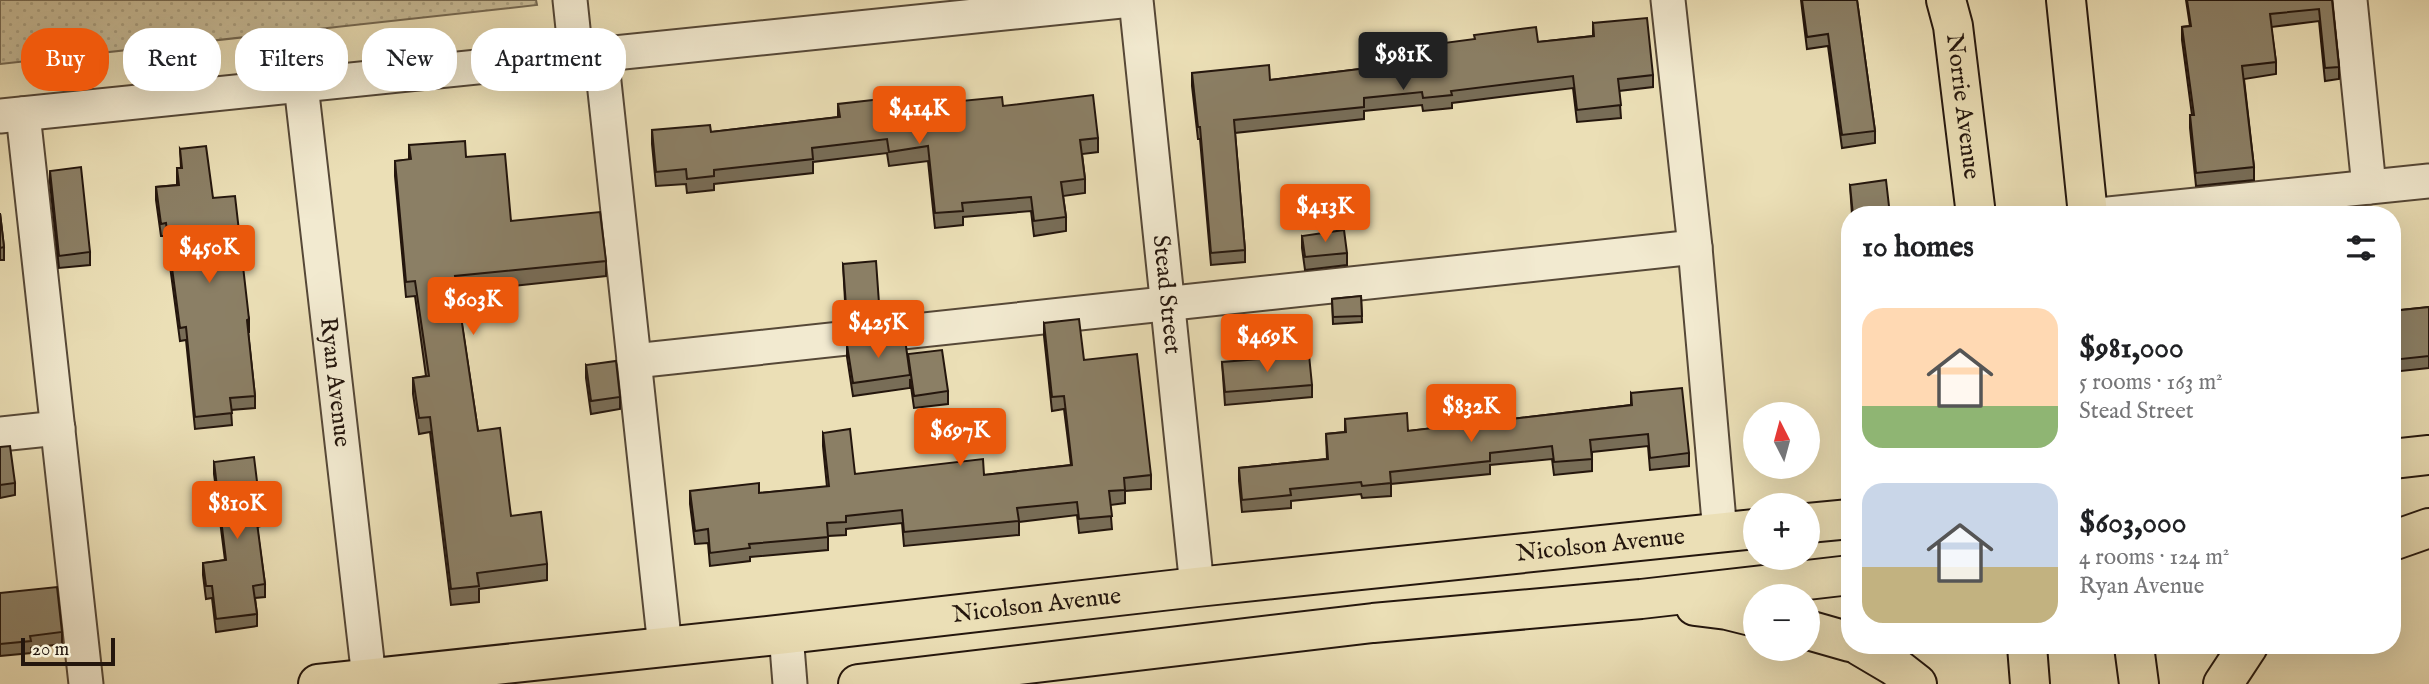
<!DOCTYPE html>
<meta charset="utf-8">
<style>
:root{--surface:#fff;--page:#f6f6f6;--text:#202124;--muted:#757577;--accent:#ea580c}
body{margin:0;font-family:"IM FELL English",serif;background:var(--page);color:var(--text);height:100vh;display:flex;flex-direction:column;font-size:26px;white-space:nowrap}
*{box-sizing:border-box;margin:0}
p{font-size:23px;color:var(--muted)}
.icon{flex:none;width:38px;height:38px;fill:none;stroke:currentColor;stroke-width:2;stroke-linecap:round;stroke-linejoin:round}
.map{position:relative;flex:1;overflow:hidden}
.sheet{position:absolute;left:1841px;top:206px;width:560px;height:448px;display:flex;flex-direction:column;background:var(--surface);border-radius:28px;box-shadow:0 7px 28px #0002}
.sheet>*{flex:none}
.banner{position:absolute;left:21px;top:28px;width:665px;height:63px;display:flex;gap:14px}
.needle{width:46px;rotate:354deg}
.tools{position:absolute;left:1743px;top:402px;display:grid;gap:14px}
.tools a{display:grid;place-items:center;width:77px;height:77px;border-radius:50%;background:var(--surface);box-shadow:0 7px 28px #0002;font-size:35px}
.scale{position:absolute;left:21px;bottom:18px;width:94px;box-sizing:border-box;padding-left:7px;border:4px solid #24160d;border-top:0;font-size:19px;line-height:24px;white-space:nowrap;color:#24160d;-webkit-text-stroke:5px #f2ead0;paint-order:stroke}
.price{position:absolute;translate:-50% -60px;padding:0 16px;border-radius:7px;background:var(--accent);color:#fff;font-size:23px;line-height:46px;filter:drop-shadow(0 2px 4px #0008)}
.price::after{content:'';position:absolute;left:50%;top:42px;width:21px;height:16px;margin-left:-10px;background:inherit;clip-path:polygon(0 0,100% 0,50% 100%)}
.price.active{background:#222;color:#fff}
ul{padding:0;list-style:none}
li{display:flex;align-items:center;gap:21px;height:175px;padding:0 21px}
li span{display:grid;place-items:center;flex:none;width:196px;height:140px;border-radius:21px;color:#555}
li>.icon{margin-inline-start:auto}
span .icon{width:84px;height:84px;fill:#fffc;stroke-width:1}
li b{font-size:30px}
h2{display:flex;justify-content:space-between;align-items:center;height:84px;padding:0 21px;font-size:30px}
.pill{padding:0 24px;border-radius:28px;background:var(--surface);box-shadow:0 7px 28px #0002;font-size:24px;line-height:63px}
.pill.active{background:var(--accent);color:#fff}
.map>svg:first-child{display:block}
.grass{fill:url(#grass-dots);stroke:#766a53;stroke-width:2}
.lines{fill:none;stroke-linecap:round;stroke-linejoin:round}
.minor-casing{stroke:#564837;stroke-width:37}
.major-casing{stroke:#24160d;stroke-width:42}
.minor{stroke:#f2ead0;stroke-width:33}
.major{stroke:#ebdfb6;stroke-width:38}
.wall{fill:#786d57;stroke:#24160d;stroke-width:2}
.building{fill:#8b7f65;stroke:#24160d;stroke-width:2}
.labels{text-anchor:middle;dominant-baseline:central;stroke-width:5;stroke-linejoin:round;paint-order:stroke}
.street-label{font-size:24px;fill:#24160d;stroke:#f2ead0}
</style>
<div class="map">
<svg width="2429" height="684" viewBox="0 0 2429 684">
<defs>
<pattern id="grass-dots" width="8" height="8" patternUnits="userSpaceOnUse" patternTransform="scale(1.75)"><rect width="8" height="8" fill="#c9bd99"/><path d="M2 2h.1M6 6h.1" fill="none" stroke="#aca283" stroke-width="1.8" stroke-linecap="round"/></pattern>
</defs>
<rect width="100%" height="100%" fill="#ebdfb6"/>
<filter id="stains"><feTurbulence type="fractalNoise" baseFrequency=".00286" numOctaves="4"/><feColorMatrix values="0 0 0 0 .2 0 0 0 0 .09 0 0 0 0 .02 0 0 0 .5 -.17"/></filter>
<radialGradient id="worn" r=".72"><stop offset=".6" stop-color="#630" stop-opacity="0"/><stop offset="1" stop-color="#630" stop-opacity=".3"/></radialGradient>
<path class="grass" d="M0,0H536L537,5L0,64Z"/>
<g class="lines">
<g class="minor-casing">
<g id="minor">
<path d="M570,0L576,57"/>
<path id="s1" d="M1136,0L1197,587"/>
<path d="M1668,0L1695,247L1720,533"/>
<path d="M2350,0L2369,187"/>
<path d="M601,54L665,647"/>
<path id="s2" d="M301,85L369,678"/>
<path d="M23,114L86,684"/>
<path d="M0,116L1131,0"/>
<path d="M2099,215L2429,181"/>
<path d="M634,361L1695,247"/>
<path d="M0,434L58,428"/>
<path d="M786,634L790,684"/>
</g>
</g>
<g class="major-casing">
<g id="major">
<path id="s3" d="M1946,0L1953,26L1976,215"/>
<path d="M2066,0L2088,215"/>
<path d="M2392,459L2429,455"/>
<path d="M1808,523L1850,519"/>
<path d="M2392,541L2429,528"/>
<path d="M1695,606L1727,610L1755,617"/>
<path d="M1808,630L1850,642"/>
<path d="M1860,646L1894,666L1917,684"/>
<path d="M2027,646L2030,684"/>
<path d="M2134,646L2139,684"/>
<path id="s4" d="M318,684L786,634L1197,587L1755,529"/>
<path d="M858,684L1373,623L1641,599L1850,575"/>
<path d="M2223,684L2248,646"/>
</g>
</g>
<use href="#minor" class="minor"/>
<use href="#major" class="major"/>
</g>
<g class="wall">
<path d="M1801,0H1857L1875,131V143L1842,148L1828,46L1807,49Z"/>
<path d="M2186,0H2332L2339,67V79L2325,81L2319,21L2271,27L2276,62V74L2244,79L2254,167V180L2196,186L2190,128V115H2192L2182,40V27L2190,26Z"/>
<path d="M1593,23L1653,75V87L1619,91L1621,118L1577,122L1573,88L1452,103V108L1423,111L1422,105L1364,111V119L1235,133L1245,250V262L1211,265L1200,139H1198L1192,86V73L1270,80L1384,66L1383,51L1538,42L1593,36Z"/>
<path d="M838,104L900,107L1003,106L1098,138V152L1082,154L1085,179V193L1063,196L1066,217V231L1034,236L1031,211L963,217V225L935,228L928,161L889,166L887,153L813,162V173L714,184V190L687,193L686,184L656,186L652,144V130L711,132L838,117Z"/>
<path d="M409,145L466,157L511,221L606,261V276L457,292L478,431L511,516L547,564V580L479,589V602L451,605L430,432L419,434L413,394V378L426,376L415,296L406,297L395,176V161L409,160Z"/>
<path d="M180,149L213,198L249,319V332H248L255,396V408L231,410L232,425L195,429L186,340L180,341L166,236H161L156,200V187L177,185V168H181Z"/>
<path d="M50,171L90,252V265L59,268L50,183Z"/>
<path d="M1850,185L1890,215H1852Z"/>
<path d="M0,213L4,247V260H0Z"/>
<path d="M1302,236L1347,253V265L1305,270L1302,248Z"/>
<path d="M843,264L879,303V315L846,319Z"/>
<path d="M1361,296L1362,322L1333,324L1332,299Z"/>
<path d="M2429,307V368L2392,372V311Z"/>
<path d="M1044,323L1084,360L1151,475V489L1125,491V503L1110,505L1112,529L1079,533L1077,515L1019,522V535L904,546L902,523L846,529V535L828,536V550L750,557V561L710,566L708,543L695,544L690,504V491L759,493L827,487L823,446V433L855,474L984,475L1071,465L1064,409L1052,411L1044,336Z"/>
<path d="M847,345L908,361L948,391V404L914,408L910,379V388L853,396L847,357Z"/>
<path d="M1222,362L1312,385V397L1225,405Z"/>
<path d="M586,365L620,397V409L591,414L586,378Z"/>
<path d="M1850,386V435L1846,399V387Z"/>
<path d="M1631,393L1689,453V466L1650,470L1648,446L1592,452V471L1554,475L1552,459L1490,465V474L1391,484V496L1362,498L1361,494L1291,501V508L1242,512L1239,481V468L1327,459L1326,434L1345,432V419L1408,431L1631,405Z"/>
<path d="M0,447L15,483V495L0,498Z"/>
<path d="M214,462L261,514V526L257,527L265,584V597L255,598L257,614V626L216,632L212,598L206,599L203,575V563L225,560L214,474Z"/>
<path d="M0,593L62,632V644L31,648V653L0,656Z"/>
</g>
<g class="building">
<path d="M1802,0H1857L1875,131L1842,135L1828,34L1807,37Z"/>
<path d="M2187,0H2332L2339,67L2325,68L2319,9L2270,14L2276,62L2242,66L2254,167L2196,173L2190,115H2194L2182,27L2191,26Z"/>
<path d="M1647,18L1653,75L1618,79L1621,105L1577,110L1573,76L1451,91L1452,95L1423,98L1422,92L1364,98V107L1234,120L1245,250L1211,253L1200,127H1198L1192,73L1269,65L1270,80L1385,66L1383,51L1475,39L1474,35L1536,27L1538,42L1594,36L1593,23Z"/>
<path d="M1093,95L1098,138L1080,140L1085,179L1061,182L1066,217L1034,221L1031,197L962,203L963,211L935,213L928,146L889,152L887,139L812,148L813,159L714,170V176L687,179L686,169L656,172L652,130L710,125L711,132L840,117L838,104L899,97L900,107L1002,97L1003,106Z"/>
<path d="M465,141L466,157L505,154L511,221L600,212L606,261L455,276L478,431L500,428L511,516L541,512L547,564L477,573L479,586L451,589L430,417L419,418L413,378L429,376L415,281L406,282L395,161L411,159L409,145Z"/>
<path d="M206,146L213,198L235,196L249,319L247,320L255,396L230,398L232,413L195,417L186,327L180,328L166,223L161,224L156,187L179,185L177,168H182L180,149Z"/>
<path d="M81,167L90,252L59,256L50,171Z"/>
<path d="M1886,180L1890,215H1853L1850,185Z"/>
<path d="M2325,208L2326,215H2295V210Z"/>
<path d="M0,213L4,247L0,248Z"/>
<path d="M1344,230L1347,253L1305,257L1302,236Z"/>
<path d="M876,261L879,303L846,306L843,264Z"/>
<path d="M1361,296L1362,316L1333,317L1332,299Z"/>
<path d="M2429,307V356L2392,360V311Z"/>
<path d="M1079,319L1084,360L1137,354L1151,475L1124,478L1125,490L1109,491L1112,516L1079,519L1077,502L1017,508L1019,521L904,532L902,510L846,516V522L827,523L828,537L749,544L750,548L710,553L708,529L695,531L690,491L759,483V493L829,486L823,433L850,429L855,474L983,459L984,475L1072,465L1064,396L1052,397L1044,323Z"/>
<path d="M905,339L910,375L853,383L847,345Z"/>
<path d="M942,350L948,391L914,396L908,354Z"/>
<path d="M1309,355L1312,385L1225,392L1222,362Z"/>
<path d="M616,361L620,397L591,401L586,365Z"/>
<path d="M1850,386V423L1846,387Z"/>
<path d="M1682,388L1689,453L1650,458L1648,434L1590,440L1592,459L1554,462L1552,446L1490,453V461L1390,472L1391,483L1362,486L1361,482L1290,489L1291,495L1242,500L1239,468L1328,459L1326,434L1346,432L1345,419L1407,413L1408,431L1632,405L1631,393Z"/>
<path d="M10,446L15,483L0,485V447Z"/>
<path d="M254,457L261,514L256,515L265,584L253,586L257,614L216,619L212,586H206L203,563L226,560L214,462Z"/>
<path d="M57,587L62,632L30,636L31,641L0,644V593Z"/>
</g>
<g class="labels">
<g class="street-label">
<text stroke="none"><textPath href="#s3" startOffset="108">Norrie Avenue</textPath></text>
<text stroke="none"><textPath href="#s1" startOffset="296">Stead Street</textPath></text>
<text stroke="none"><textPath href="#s2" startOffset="299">Ryan Avenue</textPath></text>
<text stroke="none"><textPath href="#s4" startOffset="1290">Nicolson Avenue</textPath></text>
<text stroke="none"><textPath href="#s4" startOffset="723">Nicolson Avenue</textPath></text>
</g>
</g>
<rect width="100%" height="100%" filter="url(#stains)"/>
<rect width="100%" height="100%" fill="url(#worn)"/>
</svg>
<div class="tools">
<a><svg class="needle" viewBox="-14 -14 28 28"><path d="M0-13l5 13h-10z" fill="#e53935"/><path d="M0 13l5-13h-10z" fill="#757577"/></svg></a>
<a>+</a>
<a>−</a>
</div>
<div class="scale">20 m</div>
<b class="price active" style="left:1403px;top:92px">$981K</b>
<b class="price" style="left:919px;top:146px">$414K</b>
<b class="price" style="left:1325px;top:244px">$413K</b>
<b class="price" style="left:209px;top:285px">$450K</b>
<b class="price" style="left:473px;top:337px">$603K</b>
<b class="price" style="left:878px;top:360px">$425K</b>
<b class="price" style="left:1267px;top:374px">$469K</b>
<b class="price" style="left:1471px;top:444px">$832K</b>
<b class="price" style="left:960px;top:468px">$697K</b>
<b class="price" style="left:237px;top:541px">$810K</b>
<div class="banner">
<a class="pill active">Buy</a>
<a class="pill">Rent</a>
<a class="pill">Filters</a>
<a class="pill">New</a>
<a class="pill">Apartment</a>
</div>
<section class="sheet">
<h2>10 homes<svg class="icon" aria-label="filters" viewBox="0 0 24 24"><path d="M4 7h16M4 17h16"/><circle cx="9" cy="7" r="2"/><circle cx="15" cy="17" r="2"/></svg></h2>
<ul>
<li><span style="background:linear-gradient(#ffd9b3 70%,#8fb573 0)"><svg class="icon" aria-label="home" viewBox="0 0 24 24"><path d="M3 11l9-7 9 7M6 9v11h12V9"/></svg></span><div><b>$981,000</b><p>5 rooms · 163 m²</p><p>Stead Street</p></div></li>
<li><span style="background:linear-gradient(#c9d6e8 60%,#c2b280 0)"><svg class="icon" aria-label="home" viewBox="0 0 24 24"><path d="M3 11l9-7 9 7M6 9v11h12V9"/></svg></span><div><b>$603,000</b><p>4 rooms · 124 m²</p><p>Ryan Avenue</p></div></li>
</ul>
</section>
</div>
